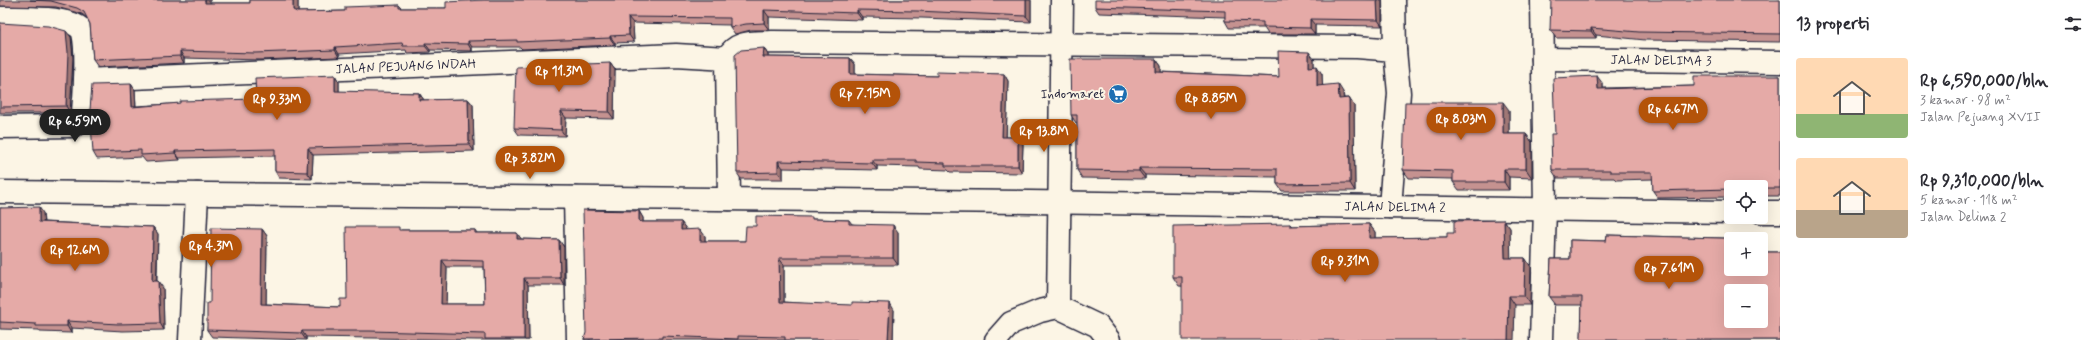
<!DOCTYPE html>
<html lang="id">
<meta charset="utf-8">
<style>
:root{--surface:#fff;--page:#f7f7f7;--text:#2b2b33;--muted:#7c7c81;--accent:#b45309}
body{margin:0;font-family:Mynerve,sans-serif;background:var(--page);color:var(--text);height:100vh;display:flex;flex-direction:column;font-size:15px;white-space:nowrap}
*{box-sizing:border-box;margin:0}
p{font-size:13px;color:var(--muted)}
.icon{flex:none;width:22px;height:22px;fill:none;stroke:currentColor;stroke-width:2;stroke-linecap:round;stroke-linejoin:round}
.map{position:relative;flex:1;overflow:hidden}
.details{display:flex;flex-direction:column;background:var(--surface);width:320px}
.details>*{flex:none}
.buttons{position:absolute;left:1724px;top:180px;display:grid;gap:8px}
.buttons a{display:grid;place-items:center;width:44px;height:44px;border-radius:4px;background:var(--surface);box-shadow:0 4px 16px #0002;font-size:20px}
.price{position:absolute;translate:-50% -34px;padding:0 9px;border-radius:14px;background:var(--accent);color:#fff;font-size:13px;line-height:26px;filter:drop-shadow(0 1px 2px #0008)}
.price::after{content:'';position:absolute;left:50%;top:24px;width:12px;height:9px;margin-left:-6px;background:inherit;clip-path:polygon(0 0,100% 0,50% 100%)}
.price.selected{background:#222;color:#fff}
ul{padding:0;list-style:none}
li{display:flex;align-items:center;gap:12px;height:100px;padding:0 16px}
li span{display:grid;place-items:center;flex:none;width:112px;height:80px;border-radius:4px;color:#555}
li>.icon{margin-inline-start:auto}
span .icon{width:48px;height:48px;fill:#fffc;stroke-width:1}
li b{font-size:17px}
h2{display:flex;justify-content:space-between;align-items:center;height:48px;padding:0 16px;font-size:17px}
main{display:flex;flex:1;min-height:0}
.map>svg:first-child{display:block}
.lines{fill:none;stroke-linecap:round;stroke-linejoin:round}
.minor-casing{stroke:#22223b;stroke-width:25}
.minor{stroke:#fcf5e5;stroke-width:22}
.wall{fill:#c59290;stroke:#22223b;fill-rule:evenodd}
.shaded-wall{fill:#a07775;stroke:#22223b}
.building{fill:#e5aaa7;stroke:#22223b;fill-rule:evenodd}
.labels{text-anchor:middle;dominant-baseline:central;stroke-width:4;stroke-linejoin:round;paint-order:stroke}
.street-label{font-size:13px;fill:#22223b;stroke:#fcf5e5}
.poi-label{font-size:13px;fill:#22223b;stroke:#fcf5e5;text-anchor:end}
</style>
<main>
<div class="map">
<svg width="1780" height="340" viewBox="0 0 1780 340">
<rect width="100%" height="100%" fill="#fcf5e5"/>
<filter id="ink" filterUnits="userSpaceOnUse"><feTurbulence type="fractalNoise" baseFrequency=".025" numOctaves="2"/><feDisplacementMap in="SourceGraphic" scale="8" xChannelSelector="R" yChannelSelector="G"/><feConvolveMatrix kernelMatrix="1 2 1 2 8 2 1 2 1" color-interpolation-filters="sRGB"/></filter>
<g filter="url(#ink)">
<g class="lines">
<g class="minor-casing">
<g id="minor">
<path d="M1394,0L1395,50"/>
<path d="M0,18C17,18 69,16 81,29C89,39 84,105 82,120L79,123L71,126L0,127"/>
<path id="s1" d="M1543,59L1780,62"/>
<path id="s2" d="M85,80L676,55L727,58"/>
<path id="s3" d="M0,192L1030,202L1731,212"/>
<path d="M575,198L578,340"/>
<path d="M729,199L727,58C736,40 754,43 772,42L1357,47L1395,50L1399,93L1390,207"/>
<path d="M1761,212H1780"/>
<path d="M1058,307L1062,0"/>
<path d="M190,340L197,194"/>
<path d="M996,340L1011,323L1040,311L1058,307L1098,326L1109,340"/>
<path d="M1541,340L1545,209L1542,0"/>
</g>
</g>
<use href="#minor" class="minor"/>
</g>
<g class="wall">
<path d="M0,0H210V3H250V0H298V12L345,11L399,5L402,8H446L484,0H1031V22L922,18L862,17V20L769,17V30H751L735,34L730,27V25L633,23L634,42L615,43V45L522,49L520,47H472V51L430,50V52L407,53L406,50L339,54V57L260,60L184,58V63L98,67L93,60L90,24L87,18L82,14L56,7L0,6Z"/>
<path d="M1382,0V26L1315,25V34H1268L1264,28H1229L1225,21V17L1099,13L1095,7Z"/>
<path d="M1780,0V42L1645,40L1596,35V38H1556L1550,30Z"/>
<path d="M0,23L71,37L73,58L70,113H0Z"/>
<path d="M764,48L768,55V57L850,58L855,64V74L937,76L1004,74L1008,81L1006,137H1018L1023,144L1022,173L950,172L948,170L920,169L919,167L877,166V170L783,168V179H741L737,173Z"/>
<path d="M1156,59L1161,66V72L1279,77L1314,59V66L1322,74V85L1343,92L1344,98H1349L1354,106L1355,191H1282L1277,184V177L1145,175V179L1082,178L1077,170V123H1076L1071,115Z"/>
<path d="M610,63L615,70L614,119L566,118L565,136L519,135L514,128Z"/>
<path d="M335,75L339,82V92L419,93L424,100L468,99L473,105L474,151L313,155L312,179L279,178L275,171V156L179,158L180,160L146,162L142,157L97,159L93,152L131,84L135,90L136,106L256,99Z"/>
<path d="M1780,76V196H1761V187H1731V197L1658,198L1653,191V179L1616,180L1614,178H1557L1552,170L1555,134L1603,84V88L1694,86Z"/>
<path d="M1509,110V134H1526L1532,142V178L1509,177V190H1459L1453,182V179L1409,178L1403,170Z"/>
<path d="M0,208L43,213L44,222L153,227L158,234L157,281L163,288L164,330L123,331L71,328V333L40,332L39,330L0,329Z"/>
<path d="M639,211L643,218V222H681L686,229V230L705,236V241H745L756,226L814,219L849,220L852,224L898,232V265H784V302L894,310L893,340H584V339Z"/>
<path d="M1504,220L1510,228V258H1525L1531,267L1530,305H1515L1179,286L1173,277L1290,224L1292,226L1369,224L1375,232V238L1447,237L1454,233Z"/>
<path d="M262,229L267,236L266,304L340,307L347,299L401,230H475L477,233H517L521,239L559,240L564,247V285H528L529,340H477L375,338L306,337V340L212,337L207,330L210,303ZM447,267H484L485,304H446Z"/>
<path d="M1607,235L1759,239H1731V269H1761V242L1764,246V252H1780V340H1581L1582,305H1555L1549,297L1551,259H1570V240L1606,241ZM1731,291H1761V321H1731Z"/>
</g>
<g class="shaded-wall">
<path d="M205,0H210V10L205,3Z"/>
<path d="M293,0H298V17L293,10Z"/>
<path d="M1026,0H1031V22L1026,16Z"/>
<path d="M1377,0H1382V26L1378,20Z"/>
<path d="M764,10L769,17V30L764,23Z"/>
<path d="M857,10L862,17V20L857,13Z"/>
<path d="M628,17L633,23L634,42L629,35Z"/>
<path d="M1310,19L1315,25V34L1310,28Z"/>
<path d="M1591,28L1596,35V38L1591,31Z"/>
<path d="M66,31L71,37L73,58L70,113L66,106Z"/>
<path d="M610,36L615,43V45L610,38Z"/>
<path d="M468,41L472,47V51L468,44Z"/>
<path d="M425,43L430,50V52L425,46Z"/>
<path d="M335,47L339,54V57L335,50Z"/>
<path d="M764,48L768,55V63L763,57Z"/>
<path d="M180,51L184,58V63L180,56Z"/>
<path d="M1309,52L1314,59V74L1309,67Z"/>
<path d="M850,58L855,64V81L850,74Z"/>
<path d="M1156,59L1161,66V80L1156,72Z"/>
<path d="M610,63L615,70L614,119L609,112Z"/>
<path d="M1317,66L1322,74L1323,93L1317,86Z"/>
<path d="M1004,74L1008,81L1006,143L1002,137Z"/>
<path d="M335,75L339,82V98L335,91Z"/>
<path d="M1597,76L1603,84V96L1598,89Z"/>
<path d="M131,84L135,90L136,113L132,107Z"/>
<path d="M1338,84L1343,92L1344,106L1339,99Z"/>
<path d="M419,93L424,100H419Z"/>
<path d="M1349,98L1354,106L1355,191L1350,183Z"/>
<path d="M468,99L473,105L474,151L469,144Z"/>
<path d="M1503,102L1509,110V142L1503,134Z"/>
<path d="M561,111L566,118L565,136L561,130Z"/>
<path d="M1526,134L1532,142V178L1526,169Z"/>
<path d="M1018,137L1023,144L1022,173L1018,166Z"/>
<path d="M308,148L313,155L312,179L307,172Z"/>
<path d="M175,151L179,158L180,160L175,153Z"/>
<path d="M872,160L877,166V170L872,163Z"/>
<path d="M778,161L783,168V179L778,172Z"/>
<path d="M1139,168L1145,175V179L1139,171Z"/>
<path d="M1504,169L1509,177V190L1504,182Z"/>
<path d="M39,207L43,213L44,228L39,222Z"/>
<path d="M639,211L643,218V227L639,221Z"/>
<path d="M1504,220L1510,228L1511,267L1505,258Z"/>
<path d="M681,222L686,229V237L681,230Z"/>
<path d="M1369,224L1375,232V247L1369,238Z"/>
<path d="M893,225L898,232V265L893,258Z"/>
<path d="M153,227L158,234L156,288L152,281Z"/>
<path d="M262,229L267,236L266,310L261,304Z"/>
<path d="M700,229L705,236V248L700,241Z"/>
<path d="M517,233L522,240L517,239Z"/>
<path d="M559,240L564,247V285L560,278Z"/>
<path d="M1761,242L1764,246V259L1761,255Z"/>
<path d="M779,258L784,265V309L780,302Z"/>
<path d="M1525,258L1531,267L1530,305L1524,296Z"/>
<path d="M442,260L447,267L446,310L441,304Z"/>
<path d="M524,278L528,285L529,340H525L524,339Z"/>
<path d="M158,281L163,288L164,330L160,323Z"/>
<path d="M1509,296L1515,305L1514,340H1508Z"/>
<path d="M890,303L894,310L893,340H888Z"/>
<path d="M67,321L71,328V333L67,326Z"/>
<path d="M302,331L306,337V340L301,333Z"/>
</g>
<g class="building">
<path d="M30,0H205V3H250V0H293V10L297,12L345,11V7L399,5V8H446V2L484,0H1026V16L917,11L857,10V13L764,10V23L746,24L730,27V18L628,17L629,35L610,36V38L517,42V40L468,41V44L425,43V46H403L402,43L335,47V50L255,53L180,51V56L93,60L90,24L84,12L77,8L51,1Z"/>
<path d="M1095,0H1377L1378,20L1310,19V28L1263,27V22L1225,21V11L1095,7Z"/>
<path d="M1551,0H1780V34L1639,32L1591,28V31L1550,30Z"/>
<path d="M0,23L48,26L66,31L68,52L66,106L0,107Z"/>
<path d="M764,48L763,57L850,58V74L937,76V72L1004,74L1002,137H1018V166H945V163L916,162V160H872V163L778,161V172L737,173L735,55L741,50Z"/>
<path d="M1278,51L1309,52V67L1317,66V86L1338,84L1339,99L1349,98L1350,183L1277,184V169L1139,168V171L1077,170V115H1071L1070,59H1156V72L1279,77Z"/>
<path d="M610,63L609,112L561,111V130L514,128L516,67Z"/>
<path d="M335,75V91L419,93V100L468,99L469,144L308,148L307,172L275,171V149L175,151V153L141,155V150L93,152L90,110L92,85L131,84L132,107L180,103V101L256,99L255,78Z"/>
<path d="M1597,76L1598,89L1694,86V76H1780V188H1761V187H1731V189L1653,191L1652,172H1610V170H1552L1551,134H1555L1553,78Z"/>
<path d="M1405,102H1503V134H1526V169H1504V182H1453V171L1403,170Z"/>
<path d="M39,207V222L153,227L152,281H158L160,323L118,324L67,321V326H36V324L0,322V208Z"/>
<path d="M583,210L639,211V221L642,222H681V230L700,229V241H745L746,226H756V216L812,217V219L849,220V224L893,225V258H779L780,302L852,305V302L890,303L888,340H785V337L738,336V339L662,336V338L584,339L586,333Z"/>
<path d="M1504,220L1505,258H1525L1524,296H1509L1508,340H1182V277H1173V226L1290,224V226L1369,224V238L1447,237V233H1454V221Z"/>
<path d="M346,227H399V230H475V233H517V239L559,240L560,278H524V339H485V334L370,331H302L301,333L207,330V303H210L211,228L262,229L261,304L340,307V299H347ZM442,260L484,261L485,304H441Z"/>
<path d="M1607,235L1759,239H1731V269H1761V252H1780V340H1581L1582,297H1549L1551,259H1570V240L1606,241ZM1731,291H1761V321H1731Z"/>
</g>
</g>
<defs>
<g id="supermarket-disc" transform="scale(1)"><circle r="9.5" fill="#1f6fb2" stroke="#fcf5e5"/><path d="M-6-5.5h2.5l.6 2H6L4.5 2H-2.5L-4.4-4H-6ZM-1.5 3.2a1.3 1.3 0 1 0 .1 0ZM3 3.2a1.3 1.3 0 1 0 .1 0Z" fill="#fff"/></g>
</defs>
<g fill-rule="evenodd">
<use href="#supermarket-disc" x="1118" y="94"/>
</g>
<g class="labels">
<g class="street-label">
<text stroke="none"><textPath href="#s1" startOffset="118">JALAN DELIMA 3</textPath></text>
<text stroke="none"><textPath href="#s2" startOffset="321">JALAN PEJUANG INDAH</textPath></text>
<text stroke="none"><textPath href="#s3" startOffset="1395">JALAN DELIMA 2</textPath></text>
</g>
<g class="poi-label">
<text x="1104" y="94">Indomaret</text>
</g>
</g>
</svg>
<div class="buttons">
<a><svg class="icon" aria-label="locate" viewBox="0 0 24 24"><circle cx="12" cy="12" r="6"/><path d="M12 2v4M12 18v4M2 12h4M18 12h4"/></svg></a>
<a>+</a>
<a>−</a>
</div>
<b class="price" style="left:559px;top:93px">Rp 11.3M</b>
<b class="price" style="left:865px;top:115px">Rp 7.15M</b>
<b class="price" style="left:1211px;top:120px">Rp 8.85M</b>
<b class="price" style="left:277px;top:121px">Rp 9.33M</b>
<b class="price" style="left:1673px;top:131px">Rp 6.67M</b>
<b class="price" style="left:1461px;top:141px">Rp 8.03M</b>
<b class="price selected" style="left:75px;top:143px">Rp 6.59M</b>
<b class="price" style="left:1044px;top:153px">Rp 13.8M</b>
<b class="price" style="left:530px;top:180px">Rp 3.82M</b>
<b class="price" style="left:211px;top:268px">Rp 4.3M</b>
<b class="price" style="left:75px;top:272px">Rp 12.6M</b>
<b class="price" style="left:1345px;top:283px">Rp 9.31M</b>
<b class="price" style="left:1669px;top:290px">Rp 7.61M</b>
</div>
<section class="details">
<h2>13 properti<svg class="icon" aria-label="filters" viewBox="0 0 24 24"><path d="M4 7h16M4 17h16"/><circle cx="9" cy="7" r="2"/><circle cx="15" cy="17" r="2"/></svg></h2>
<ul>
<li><span style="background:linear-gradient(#ffd9b3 70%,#8fb573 0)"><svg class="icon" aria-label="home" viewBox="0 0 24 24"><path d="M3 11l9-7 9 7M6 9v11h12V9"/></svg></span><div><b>Rp 6,590,000/bln</b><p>3 kamar · 98 m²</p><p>Jalan Pejuang XVII</p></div></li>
<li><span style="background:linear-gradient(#ffd9b3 65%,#b9a48a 0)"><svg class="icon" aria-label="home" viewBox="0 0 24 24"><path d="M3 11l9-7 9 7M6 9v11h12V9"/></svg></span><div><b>Rp 9,310,000/bln</b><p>5 kamar · 118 m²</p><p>Jalan Delima 2</p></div></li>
</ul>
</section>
</main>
